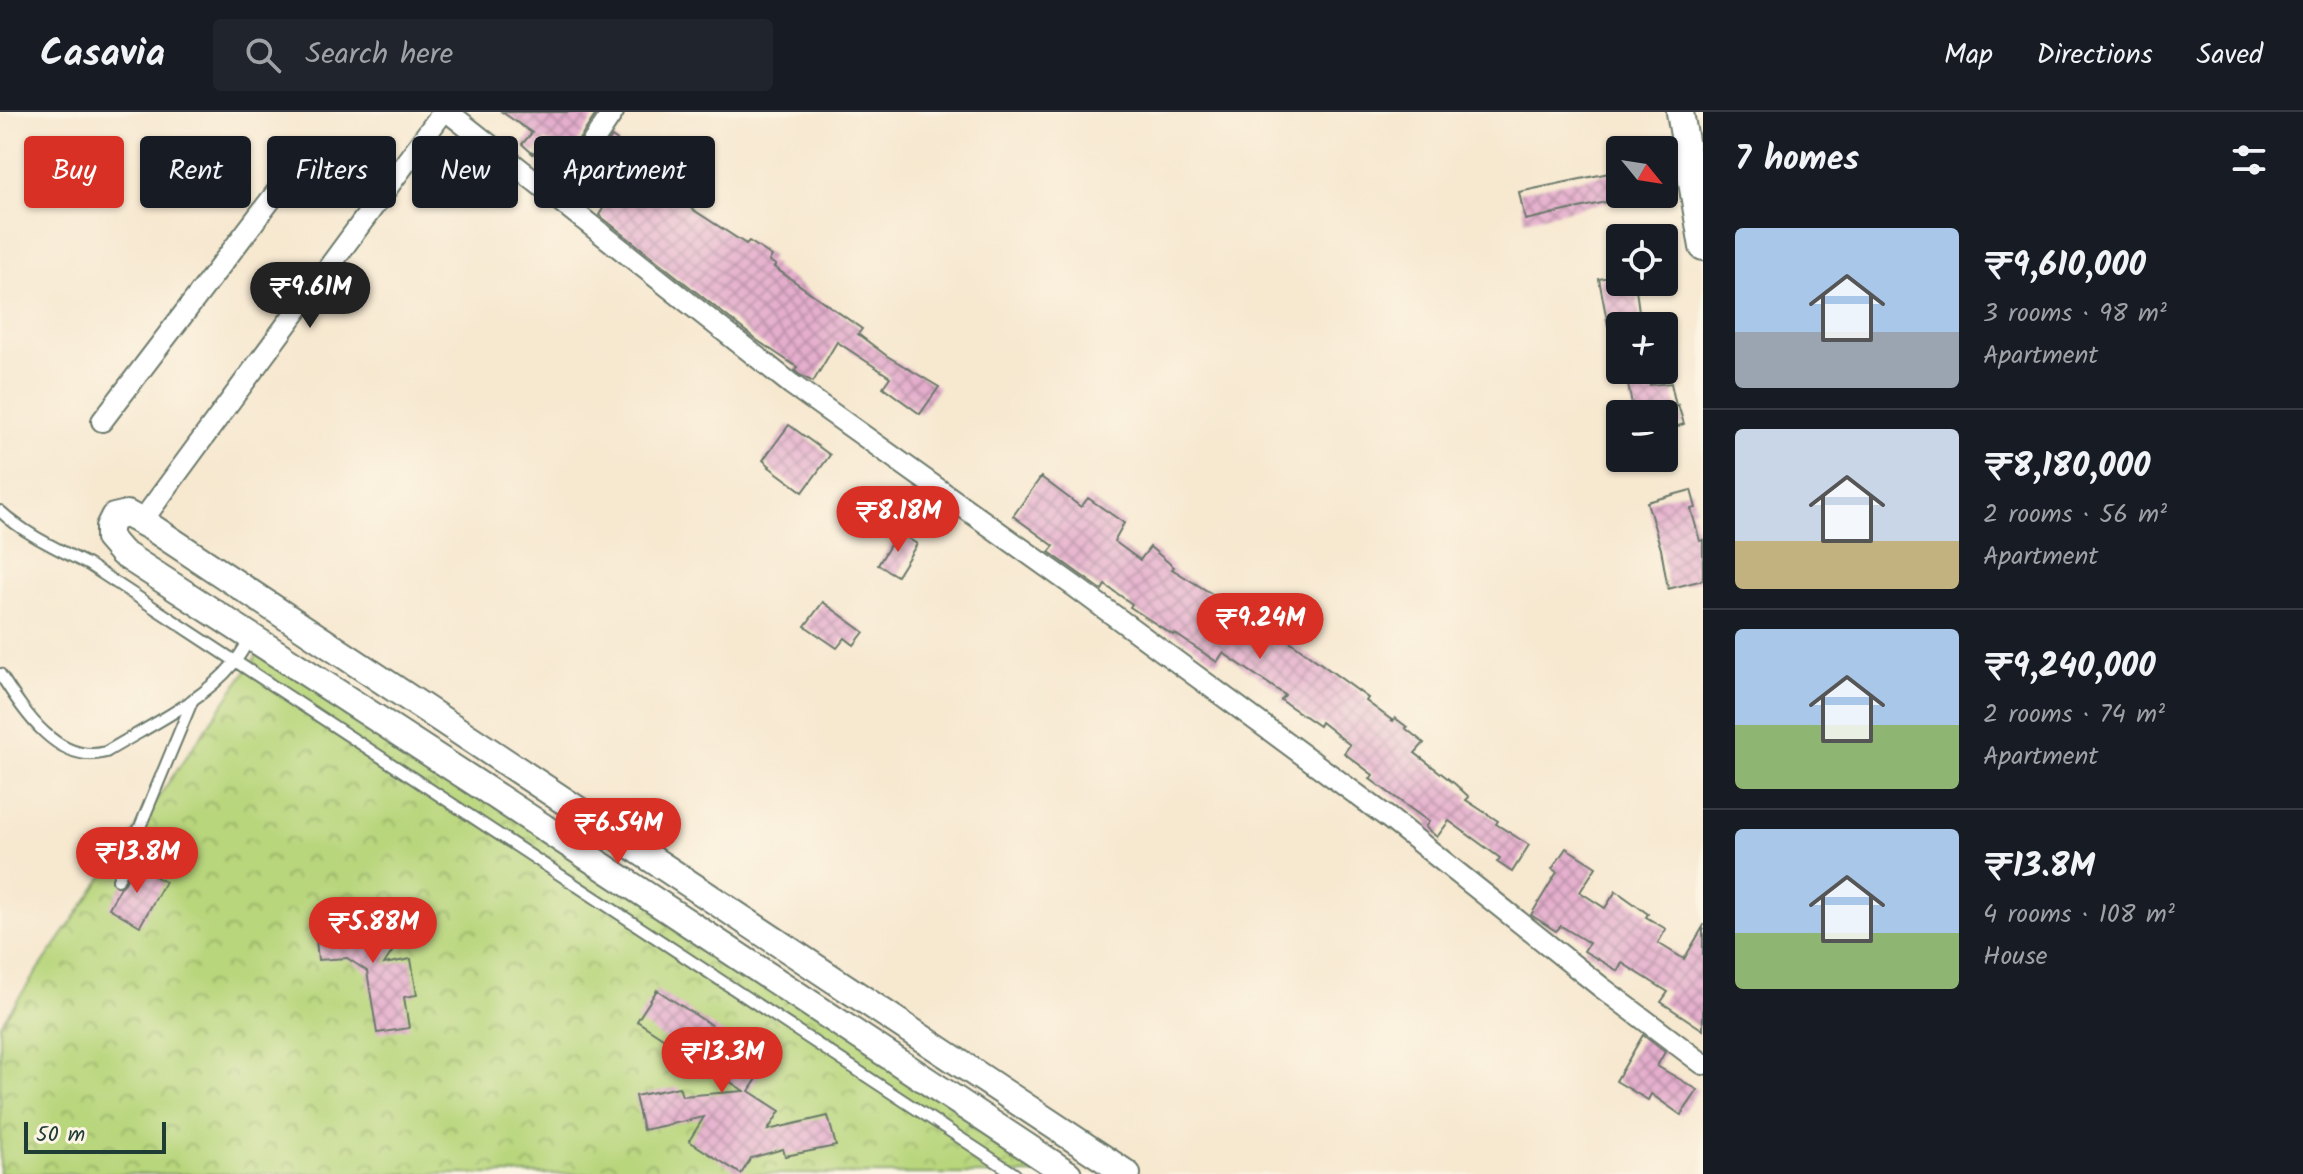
<!DOCTYPE html>
<meta charset="utf-8">
<style>
:root{--surface:#171b24;--page:#20242c;--text:#f1f3f6;--muted:#9ea1a6;--line:#363941;--accent:#d93025}
body{margin:0;font-family:Kalam,sans-serif;background:var(--page);color:var(--text);height:100vh;display:flex;flex-direction:column;font-size:30px;white-space:nowrap}
*{box-sizing:border-box;margin:0}
p{font-size:26px;color:var(--muted)}
.icon{flex:none;width:44px;height:44px;fill:none;stroke:currentColor;stroke-width:2;stroke-linecap:round;stroke-linejoin:round}
.map{position:relative;flex:1;overflow:hidden}
.drawer{display:flex;flex-direction:column;background:var(--surface);width:600px}
.drawer>*{flex:none}
.banner{position:absolute;left:24px;top:24px;width:760px;height:72px;display:flex;gap:16px}
.needle{width:52px;rotate:120deg}
.controls{position:absolute;left:1606px;top:24px;display:grid;gap:16px}
.controls a{display:grid;place-items:center;width:72px;height:72px;border-radius:8px;background:var(--surface);box-shadow:0 2px 6px #0004;font-size:40px}
.scale{position:absolute;left:24px;bottom:20px;width:142px;box-sizing:border-box;padding-left:8px;border:4px solid #1f3d34;border-top:0;font-size:22px;line-height:28px;white-space:nowrap;color:#1f3d34;-webkit-text-stroke:6px #fcf5e5;paint-order:stroke}
.price{position:absolute;translate:-50% -68px;padding:0 18px;border-radius:28px;background:var(--accent);color:#fff;font-size:26px;line-height:52px;filter:drop-shadow(0 2px 4px #0008)}
.price::after{content:'';position:absolute;left:50%;top:48px;width:24px;height:18px;margin-left:-12px;background:inherit;clip-path:polygon(0 0,100% 0,50% 100%)}
.price.current{background:#222;color:#fff}
ul{padding:0;list-style:none}
li{display:flex;align-items:center;gap:24px;height:200px;padding:0 32px}
li+li{border-top:2px solid var(--line)}
li span{display:grid;place-items:center;flex:none;width:224px;height:160px;border-radius:8px;color:#555}
li>.icon{margin-inline-start:auto}
span .icon{width:96px;height:96px;fill:#fffc;stroke-width:1}
li b{font-size:34px}
h2{display:flex;justify-content:space-between;align-items:center;height:96px;padding:0 32px;font-size:34px}
.tag{padding:0 28px;border-radius:8px;background:var(--surface);box-shadow:0 2px 6px #0004;font-size:28px;line-height:72px}
.tag.current{background:var(--accent);color:#fff}
header{display:flex;align-items:center;gap:48px;box-sizing:border-box;height:112px;padding:0 40px;background:var(--surface);border-bottom:2px solid var(--line)}
header strong{font-size:38px}
nav{display:flex;gap:44px;margin-inline-start:auto;font-size:28px}
.search{width:560px;height:72px;background:var(--page);display:flex;align-items:center;gap:20px;box-sizing:border-box;padding:0 28px;border-radius:8px;color:var(--muted);font-size:30px}
main{display:flex;flex:1;min-height:0}
.map>svg:first-child{display:block}
.park{fill:url(#park-crowns);stroke:#6c8a58;stroke-width:2}
.building{fill:url(#building-cross-hatch)}
.lines{fill:none;stroke-linecap:round;stroke-linejoin:round}
.lane-casing{stroke:#6b796b;stroke-width:14}
.street-casing{stroke:#6b796b;stroke-width:24}
.secondary-casing{stroke:#6b796b;stroke-width:30}
.lane{stroke:#fff;stroke-width:10}
.street{stroke:#fff;stroke-width:20}
.secondary{stroke:#fff;stroke-width:26}
</style>
<header>
<strong>Casavia</strong>
<div class="search"><svg class="icon" aria-label="search" viewBox="0 0 24 24"><circle cx="10" cy="10" r="6"/><path d="M15 15l6 6"/></svg>Search here</div>
<nav><a>Map</a><a>Directions</a><a>Saved</a></nav>
</header>
<main>
<div class="map">
<svg width="1703" height="1062" viewBox="0 0 1703 1062">
<defs>
<pattern id="park-crowns" width="20" height="18" patternUnits="userSpaceOnUse" patternTransform="scale(2)"><rect width="20" height="18" fill="#b8d67c"/><path d="M2 6a3 3 0 1 1 6 0M12 15a3 3 0 1 1 6 0" fill="none" stroke="#95af66"/></pattern>
<pattern id="building-cross-hatch" width="8" height="8" patternUnits="userSpaceOnUse" patternTransform="scale(2)"><rect width="8" height="8" fill="#e5aecd"/><path d="M0 0l8 8M0 8l8-8" fill="none" stroke="#b98fa7"/></pattern>
</defs>
<rect width="100%" height="100%" fill="#fcf5e5"/>
<filter id="ink" filterUnits="userSpaceOnUse"><feTurbulence type="fractalNoise" baseFrequency=".0125" numOctaves="2"/><feDisplacementMap in="SourceGraphic" scale="16" xChannelSelector="R" yChannelSelector="G"/><feConvolveMatrix kernelMatrix="1 2 1 2 8 2 1 2 1" color-interpolation-filters="sRGB"/></filter>
<filter id="wash" filterUnits="userSpaceOnUse"><feTurbulence type="fractalNoise" baseFrequency=".006" numOctaves="4" result="noise"/><feDisplacementMap in="SourceGraphic" scale="32" xChannelSelector="R" yChannelSelector="G"/><feGaussianBlur stdDeviation="1.8" result="paint"/><feColorMatrix in="noise" values="0 0 0 0 0 0 0 0 0 0 0 0 0 0 0 0 0 1.4 0 .05"/><feComposite in="paint" operator="in"/></filter>
<g filter="url(#wash)">
<rect width="100%" height="100%" fill="#f7e8d0"/>
<path class="park" d="M264,533L1071,1062H0V913Z"/>
<g id="blocks">
<g class="building">
<path d="M502,0H593L596,2L568,44L546,28L533,42L522,32L532,21Z"/>
<path d="M612,25L620,31L614,38L664,72L662,74L684,88L683,91L746,132L749,129L772,144L769,149L776,153L774,155L862,217L858,222L887,244L939,275L920,302L883,275L890,265L837,230L813,270L800,263L795,259L797,255L758,229L599,103L617,74L592,55Z"/>
<path d="M1609,61L1615,88L1525,108L1519,80Z"/>
<path d="M1620,163V170H1635L1641,214H1608L1599,167Z"/>
<path d="M1625,258H1648L1650,273L1671,271L1676,294L1678,293L1684,312L1664,319V302H1634Z"/>
<path d="M789,313L830,343L803,380L769,355L770,354L763,348Z"/>
<path d="M1041,365L1081,395L1088,386L1124,411L1114,429L1140,448L1150,435L1174,455L1172,457L1217,485L1228,491L1230,489L1257,507L1258,506L1368,586L1366,589L1393,609L1395,606L1407,615L1405,616L1424,631L1415,641L1455,672L1469,685L1466,688L1498,709L1496,712L1529,733L1512,760L1497,750L1500,746L1449,709L1437,725L1425,715L1429,710L1370,667L1373,663L1344,641L1350,633L1321,610L1319,614L1281,588L1285,583L1223,541L1217,550L1174,521L1173,523L1130,495L1132,492L1105,473L1102,478L1049,440L1054,434L1013,404Z"/>
<path d="M1691,378L1696,396L1691,397L1700,429L1703,428V468L1668,477L1661,437L1647,390Z"/>
<path d="M898,420L917,432L897,464L878,453Z"/>
<path d="M823,490L864,520L854,533L845,526L837,536L805,514Z"/>
<path d="M1566,736L1596,755L1580,780L1605,796L1616,779L1648,802L1646,805L1666,817L1658,831L1684,847L1703,815V918L1661,890L1668,880L1622,851L1618,859L1584,839L1589,831L1561,814L1556,819L1531,803L1557,760L1552,757Z"/>
<path d="M134,752L165,770L140,814L109,796L120,776L125,771Z"/>
<path d="M360,795L403,823L384,852L411,847L417,883L404,885L409,916L377,921L367,859L347,846L318,848L315,817L347,814Z"/>
<path d="M657,878L768,950L749,979L780,999L768,1018L828,1004L836,1034L785,1044L783,1037L751,1046L741,1062L689,1029L704,1005L643,1018L635,984L679,975L682,984L744,979L637,909Z"/>
<path d="M1643,923L1665,940L1657,954L1698,978L1681,1003L1651,982L1648,988L1616,969Z"/>
</g>
</g>
</g>
<g filter="url(#ink)">
<use href="#blocks" fill-opacity="0" stroke="#6b796b" stroke-width="2"/>
<g class="lines">
<g class="lane-casing">
<g id="lane">
<path d="M0,399C26,423 58,437 89,453L1015,1062"/>
<path d="M0,562C22,596 57,654 106,640C147,615 203,589 233,552C240,544 245,535 250,526"/>
<path d="M118,768L193,587"/>
</g>
</g>
<g class="street-casing">
<g id="street">
<path d="M448,0L791,272L1074,474L1390,707L1601,875L1703,952"/>
<path d="M556,85L613,0"/>
<path d="M102,309L308,39L316,38L322,41L378,89"/>
<path d="M142,409L443,0"/>
</g>
</g>
<g class="secondary-casing">
<g id="secondary">
<path d="M1680,0L1703,135"/>
<path d="M1068,1062L487,678L122,441L109,426V415L114,405L127,402L151,415L1127,1062"/>
</g>
</g>
<use href="#lane" class="lane"/>
<use href="#street" class="street"/>
<use href="#secondary" class="secondary"/>
</g>
</g>
</svg>
<div class="controls">
<a><svg class="needle" viewBox="-14 -14 28 28"><path d="M0-13l5 13h-10z" fill="#e53935"/><path d="M0 13l5-13h-10z" fill="#9ea1a6"/></svg></a>
<a><svg class="icon" aria-label="locate" viewBox="0 0 24 24"><circle cx="12" cy="12" r="6"/><path d="M12 2v4M12 18v4M2 12h4M18 12h4"/></svg></a>
<a>+</a>
<a>−</a>
</div>
<div class="scale">50 m</div>
<b class="price current" style="left:310px;top:218px">₹9.61M</b>
<b class="price" style="left:898px;top:442px">₹8.18M</b>
<b class="price" style="left:1260px;top:549px">₹9.24M</b>
<b class="price" style="left:618px;top:754px">₹6.54M</b>
<b class="price" style="left:137px;top:783px">₹13.8M</b>
<b class="price" style="left:373px;top:853px">₹5.88M</b>
<b class="price" style="left:722px;top:983px">₹13.3M</b>
<div class="banner">
<a class="tag current">Buy</a>
<a class="tag">Rent</a>
<a class="tag">Filters</a>
<a class="tag">New</a>
<a class="tag">Apartment</a>
</div>
</div>
<section class="drawer">
<h2>7 homes<svg class="icon" aria-label="filters" viewBox="0 0 24 24"><path d="M4 7h16M4 17h16"/><circle cx="9" cy="7" r="2"/><circle cx="15" cy="17" r="2"/></svg></h2>
<ul>
<li><span style="background:linear-gradient(#a9c7e8 65%,#9aa5b1 0)"><svg class="icon" aria-label="home" viewBox="0 0 24 24"><path d="M3 11l9-7 9 7M6 9v11h12V9"/></svg></span><div><b>₹9,610,000</b><p>3 rooms · 98 m²</p><p>Apartment</p></div></li>
<li><span style="background:linear-gradient(#c9d6e8 70%,#c2b280 0)"><svg class="icon" aria-label="home" viewBox="0 0 24 24"><path d="M3 11l9-7 9 7M6 9v11h12V9"/></svg></span><div><b>₹8,180,000</b><p>2 rooms · 56 m²</p><p>Apartment</p></div></li>
<li><span style="background:linear-gradient(#a9c7e8 60%,#8fb573 0)"><svg class="icon" aria-label="home" viewBox="0 0 24 24"><path d="M3 11l9-7 9 7M6 9v11h12V9"/></svg></span><div><b>₹9,240,000</b><p>2 rooms · 74 m²</p><p>Apartment</p></div></li>
<li><span style="background:linear-gradient(#a9c7e8 65%,#8fb573 0)"><svg class="icon" aria-label="home" viewBox="0 0 24 24"><path d="M3 11l9-7 9 7M6 9v11h12V9"/></svg></span><div><b>₹13.8M</b><p>4 rooms · 108 m²</p><p>House</p></div></li>
</ul>
</section>
</main>
